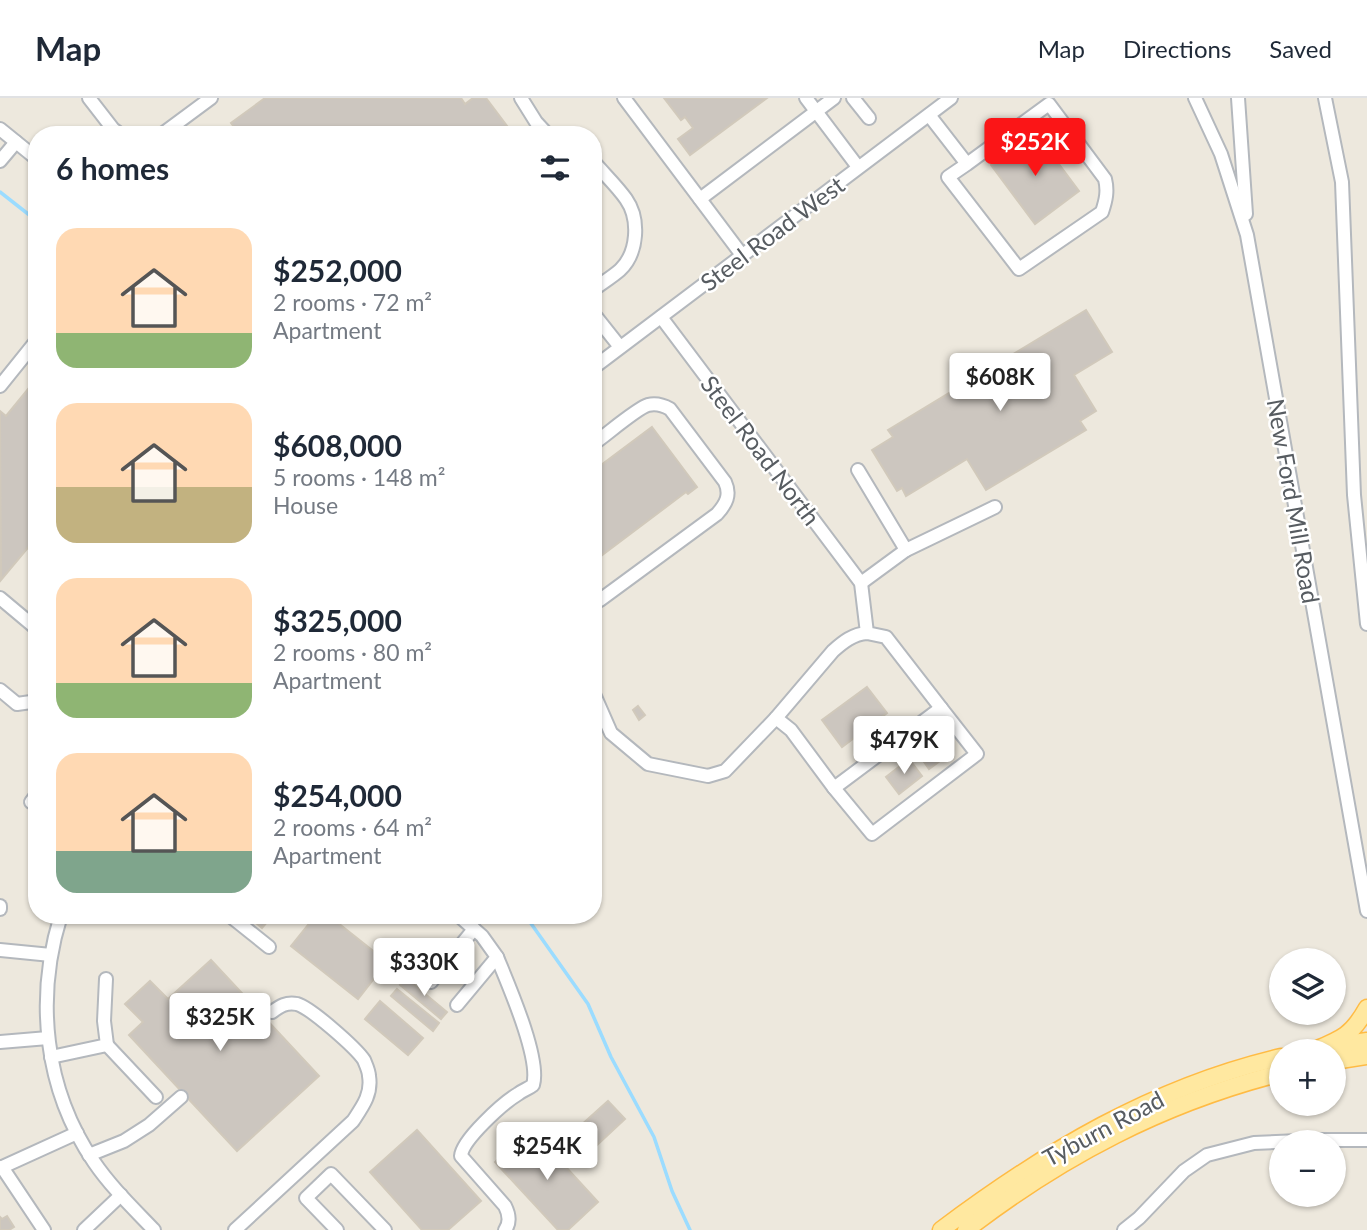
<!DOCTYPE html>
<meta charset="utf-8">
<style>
:root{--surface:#fff;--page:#f6f6f7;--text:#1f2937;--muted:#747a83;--line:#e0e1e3;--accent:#fb1517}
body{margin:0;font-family:Lato,sans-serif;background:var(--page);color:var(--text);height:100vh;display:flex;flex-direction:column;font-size:26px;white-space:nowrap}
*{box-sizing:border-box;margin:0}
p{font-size:23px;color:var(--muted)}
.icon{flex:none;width:38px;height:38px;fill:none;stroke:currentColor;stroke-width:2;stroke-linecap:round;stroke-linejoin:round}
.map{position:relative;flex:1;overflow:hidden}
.sheet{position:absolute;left:28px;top:28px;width:574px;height:798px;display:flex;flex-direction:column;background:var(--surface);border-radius:28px;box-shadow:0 2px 5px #0004}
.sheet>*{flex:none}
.fabs{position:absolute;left:1269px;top:850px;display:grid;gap:14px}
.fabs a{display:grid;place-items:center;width:77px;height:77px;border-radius:50%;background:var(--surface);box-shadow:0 2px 5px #0004;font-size:35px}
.price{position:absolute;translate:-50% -60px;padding:0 16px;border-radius:7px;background:#fff;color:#222;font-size:23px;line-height:46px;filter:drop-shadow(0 2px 4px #0008)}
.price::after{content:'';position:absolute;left:50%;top:42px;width:21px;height:16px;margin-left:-10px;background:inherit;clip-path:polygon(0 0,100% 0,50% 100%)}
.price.active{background:var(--accent);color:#fff}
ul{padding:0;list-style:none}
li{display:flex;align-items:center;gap:21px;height:175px;padding:0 28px}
li span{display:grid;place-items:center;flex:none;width:196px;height:140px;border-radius:21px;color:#555}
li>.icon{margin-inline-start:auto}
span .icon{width:84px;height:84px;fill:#fffc;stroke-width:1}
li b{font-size:30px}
h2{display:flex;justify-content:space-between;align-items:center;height:84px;padding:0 28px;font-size:30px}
header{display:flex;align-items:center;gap:42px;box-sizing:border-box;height:98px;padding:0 35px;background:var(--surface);border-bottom:2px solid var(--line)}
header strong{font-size:33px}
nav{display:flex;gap:38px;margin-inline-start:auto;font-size:24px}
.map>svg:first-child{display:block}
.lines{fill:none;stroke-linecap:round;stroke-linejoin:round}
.stream{stroke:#9bdcff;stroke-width:3.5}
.building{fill:#ccc6bf;stroke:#d1c9bb;stroke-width:2}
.minor-casing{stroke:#b4b8bd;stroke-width:16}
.major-casing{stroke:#fb4;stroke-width:19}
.minor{stroke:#fff;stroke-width:12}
.major{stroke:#ffe8a0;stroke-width:16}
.labels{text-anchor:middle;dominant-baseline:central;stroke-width:5;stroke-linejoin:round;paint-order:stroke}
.street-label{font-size:24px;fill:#575c61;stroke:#fff}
</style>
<header>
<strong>Map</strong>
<nav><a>Map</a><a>Directions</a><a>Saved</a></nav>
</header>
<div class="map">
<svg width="1367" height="1132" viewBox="0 0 1367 1132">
<rect width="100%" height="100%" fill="#ede8dd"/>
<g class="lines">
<g class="stream">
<path d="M0,94L37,123"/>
<path d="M525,817L588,906L611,959L654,1039L672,1093L690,1132"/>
</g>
</g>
<g class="building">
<path d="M265,0H461L465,6L473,0H486L513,36L240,37L231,25Z"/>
<path d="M664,0H767L690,57L678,41L693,30L685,19L681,22Z"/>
<path d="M1035,34L1079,93L1035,126L991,67Z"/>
<path d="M1086,212L1112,254L1074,277L1096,313L1080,323L1086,332L986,392L967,361L906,398L902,390L897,393L872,352L893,339L888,332Z"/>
<path d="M37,280V439L1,482L0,313L6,318Z"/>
<path d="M652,329L697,389L688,396L686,394L593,464V373Z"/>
<path d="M867,589L887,615L842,649L822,622Z"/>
<path d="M638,608L645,617L639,622L633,612Z"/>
<path d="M944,645L951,655L929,671L922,661Z"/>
<path d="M909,661L922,678L899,696L886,679Z"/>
<path d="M247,817H273L262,830Z"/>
<path d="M316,817H328L387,864L358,901L291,848Z"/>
<path d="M211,862L319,978L237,1053L129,937L143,924L125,906L150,883L168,901Z"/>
<path d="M406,880L447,914L441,921L400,887Z"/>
<path d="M397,891L439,925L433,933L391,898Z"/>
<path d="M380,903L423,940L408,957L365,921Z"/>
<path d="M608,1003L625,1021L597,1047L580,1028Z"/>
<path d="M531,1031L598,1104L568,1132H558L495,1064Z"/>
<path d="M417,1032L481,1103L448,1132H422L370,1074Z"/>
<path d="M7,1118L14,1129L9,1132H0V1119L2,1121Z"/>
</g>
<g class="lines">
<g class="minor-casing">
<g id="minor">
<path d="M89,0L113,31L121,37"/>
<path d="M521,0L536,24L548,37"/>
<path d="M624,0L742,157"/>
<path d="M806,0L858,69"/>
<path d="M853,0L869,20"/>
<path d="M1195,0L1221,56L1247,137L1367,813"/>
<path d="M1238,0L1246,116"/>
<path d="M1325,0L1342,84L1354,397L1367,526"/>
<path d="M929,17L967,66L948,79L1019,171L1102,114C1106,102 1108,93 1105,81L1049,6L967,66"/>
<path d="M0,31L37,61"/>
<path d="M161,37L211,0"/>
<path d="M0,63L16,44"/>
<path d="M593,63C604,76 616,87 626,101C640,121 638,155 620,172C612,179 602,185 593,192"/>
<path d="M700,101L834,0"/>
<path d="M593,215L620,249"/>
<path d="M661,219L861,485L867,535L886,539L941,610L834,690L791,632L776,620L833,553C843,544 853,536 867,535"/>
<path d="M593,270L951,0"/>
<path d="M0,288L37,242"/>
<path d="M593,346C605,338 637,310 648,307C656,305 663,307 670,311L725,384C731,397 726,406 717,416L600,502L593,493"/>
<path d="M858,372L906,452L861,485"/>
<path d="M906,452L995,409"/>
<path d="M0,500L37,531"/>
<path d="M0,592L17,606L31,604L37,601"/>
<path d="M593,594L611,635L648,666L708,678L725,673L776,620"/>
<path d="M834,690L872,736L977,656L941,610"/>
<path d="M31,704L37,696"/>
<path d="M0,811V808"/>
<path d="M61,817C35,900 44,991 94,1064C111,1089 133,1110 154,1132"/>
<path d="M229,817L269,849"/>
<path d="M0,852L51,857"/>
<path d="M497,859C508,886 541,961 533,987C528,991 523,992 518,996C503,1005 462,1042 461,1058L505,1108C509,1116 511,1124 505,1132"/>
<path d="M431,884L474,831"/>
<path d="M457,907L497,859L482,838L458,817"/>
<path d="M0,944L48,940"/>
<path d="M107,947L156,999"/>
<path d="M51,959L107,947L104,923L106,881"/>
<path d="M89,1057L124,1043L149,1027L181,999"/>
<path d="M2,1069L44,1132"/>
<path d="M0,1070L77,1035"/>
<path d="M84,1132L121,1097"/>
<path d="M235,1132L353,1023C363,1008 372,996 369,978C369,973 366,967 364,962C356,950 311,910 297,906C286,904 280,908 272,914"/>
<path d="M337,1132L306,1100L331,1076L385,1132"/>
<path d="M1124,1132L1139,1120L1184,1073L1207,1057L1254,1045L1322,1042H1367"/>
</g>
</g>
<g class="major-casing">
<g id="major">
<path d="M1335,948L1367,943"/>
<path d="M1315,952C1342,941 1352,937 1367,910"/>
<path d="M1334,963L1367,958"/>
<path d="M941,1132C1045,1054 1153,989 1281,959"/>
<path d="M966,1132C1062,1058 1163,1005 1281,975"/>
</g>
</g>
<use href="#minor" class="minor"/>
<use href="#major" class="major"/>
</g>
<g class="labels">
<g class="street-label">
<text transform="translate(772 135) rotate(-37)">Steel Road West</text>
<text transform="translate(761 352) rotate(53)">Steel Road North</text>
<text transform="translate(1294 403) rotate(80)">New Ford Mill Road</text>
<text transform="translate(1103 1030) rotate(-28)">Tyburn Road</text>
</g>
</g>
</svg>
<div class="fabs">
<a><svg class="icon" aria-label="layers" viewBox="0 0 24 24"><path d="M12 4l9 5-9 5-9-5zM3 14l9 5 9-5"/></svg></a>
<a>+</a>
<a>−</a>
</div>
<b class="price active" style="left:1035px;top:80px">$252K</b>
<b class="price" style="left:1000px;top:315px">$608K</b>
<b class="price" style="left:904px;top:678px">$479K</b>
<b class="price" style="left:424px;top:900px">$330K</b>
<b class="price" style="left:220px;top:955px">$325K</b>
<b class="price" style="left:547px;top:1084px">$254K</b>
<section class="sheet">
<h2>6 homes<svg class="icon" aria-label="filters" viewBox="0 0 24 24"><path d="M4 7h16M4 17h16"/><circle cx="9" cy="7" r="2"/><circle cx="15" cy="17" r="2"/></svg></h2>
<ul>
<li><span style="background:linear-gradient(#ffd9b3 75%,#8fb573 0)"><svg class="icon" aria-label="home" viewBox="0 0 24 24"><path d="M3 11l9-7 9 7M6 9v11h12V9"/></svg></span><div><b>$252,000</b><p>2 rooms · 72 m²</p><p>Apartment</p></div></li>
<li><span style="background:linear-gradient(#ffd9b3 60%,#c2b280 0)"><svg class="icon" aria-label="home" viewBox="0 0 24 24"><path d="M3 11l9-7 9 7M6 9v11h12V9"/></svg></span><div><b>$608,000</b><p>5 rooms · 148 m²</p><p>House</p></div></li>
<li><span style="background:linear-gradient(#ffd9b3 75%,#8fb573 0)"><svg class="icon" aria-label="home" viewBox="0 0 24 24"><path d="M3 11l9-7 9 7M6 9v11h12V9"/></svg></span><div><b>$325,000</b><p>2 rooms · 80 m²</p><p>Apartment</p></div></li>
<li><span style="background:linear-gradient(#ffd9b3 70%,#7fa58c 0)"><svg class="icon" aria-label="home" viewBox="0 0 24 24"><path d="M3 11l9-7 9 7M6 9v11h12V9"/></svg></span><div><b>$254,000</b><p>2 rooms · 64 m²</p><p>Apartment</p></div></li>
</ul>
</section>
</div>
